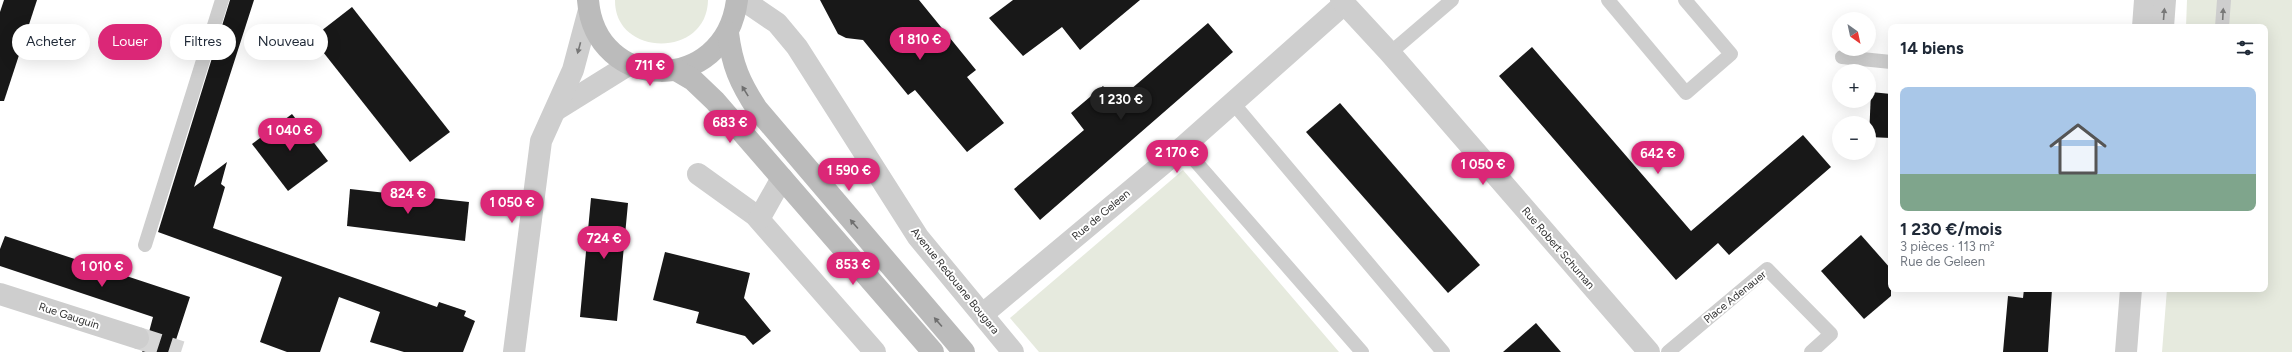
<!DOCTYPE html>
<html lang="fr">
<meta charset="utf-8">
<style>
:root{--surface:#fff;--page:#f2f2f3;--text:#1f2937;--muted:#747a83;--accent:#db2777}
body{margin:0;font-family:Figtree,sans-serif;background:var(--page);color:var(--text);height:100vh;display:flex;flex-direction:column;font-size:15px;white-space:nowrap}
*{box-sizing:border-box;margin:0}
p{font-size:13px;color:var(--muted)}
.icon{flex:none;width:22px;height:22px;fill:none;stroke:currentColor;stroke-width:2;stroke-linecap:round;stroke-linejoin:round}
.map{position:relative;flex:1;overflow:hidden}
.sheet{position:absolute;left:1888px;top:24px;width:380px;height:268px;display:flex;flex-direction:column;background:var(--surface);border-radius:8px;box-shadow:0 4px 16px #0002}
.sheet>*{flex:none}
.guide{position:absolute;left:12px;top:24px;width:380px;height:36px;display:flex;gap:8px}
.needle{width:26px;rotate:147deg}
.fabs{position:absolute;left:1832px;top:12px;display:grid;gap:8px}
.fabs a{display:grid;place-items:center;width:44px;height:44px;border-radius:50%;background:var(--surface);box-shadow:0 4px 16px #0002;font-size:20px}
.price{position:absolute;translate:-50% -34px;padding:0 9px;border-radius:14px;background:var(--accent);color:#fff;font-size:13px;line-height:26px;filter:drop-shadow(0 1px 2px #0008)}
.price::after{content:'';position:absolute;left:50%;top:24px;width:12px;height:9px;margin-left:-6px;background:inherit;clip-path:polygon(0 0,100% 0,50% 100%)}
.price.selected{background:#222;color:#fff}
ul{padding:0;list-style:none}
li{display:grid;align-content:center;gap:8px;height:212px;padding:0 12px}
li span{display:grid;place-items:center;height:124px;border-radius:8px;color:#555}
li>.icon{margin-inline-start:auto}
span .icon{width:72px;height:72px;fill:#fffc;stroke-width:1}
li b{font-size:17px}
h2{display:flex;justify-content:space-between;align-items:center;height:48px;padding:0 12px;font-size:17px}
.chip{padding:0 14px;border-radius:18px;background:var(--surface);box-shadow:0 4px 16px #0002;font-size:14px;line-height:36px}
.chip.selected{background:var(--accent);color:#fff}
.map>svg:first-child{display:block}
.green{fill:#e6eade}
.building{fill:#181818}
.lines{fill:none;stroke-linecap:round;stroke-linejoin:round}
.minor-tunnel{stroke:#d6d6d6;stroke-width:22;stroke-dasharray:22 11;stroke-linecap:butt}
.service{stroke:#cecece;stroke-width:14}
.minor{stroke:#cecece;stroke-width:22}
.tertiary{stroke:#cecece;stroke-width:22}
.secondary{stroke:#bbb;stroke-width:22}
.oneway{fill:#787878}
.oneway2{fill:#6f6f6f}
.labels{text-anchor:middle;dominant-baseline:central;stroke-width:4;stroke-linejoin:round;paint-order:stroke}
.street-label{font-size:11px;fill:#313131;stroke:#fff}
</style>
<div class="map">
<svg width="2292" height="352" viewBox="0 0 2292 352">
<rect width="100%" height="100%" fill="#fff"/>
<g class="green">
<path d="M615,0H708C707,59 614,57 615,0Z"/>
<path d="M2187,0H2292V352H2162L2167,289H2265V27H2186Z"/>
<path d="M1183,170L1339,352H1039L1010,318Z"/>
</g>
<g class="building">
<path d="M4,0H37L4,101H0V12Z"/>
<path d="M230,0H254L194,187L227,162L221,184L225,187L213,228L437,307L439,302L466,311L464,316L475,321L463,352H404L370,342L380,312L339,297L320,352H287L260,342L282,277L158,232Z"/>
<path d="M820,0H919L976,70L967,77L1004,123L967,152L915,90L908,95L863,40L846,38L838,34Z"/>
<path d="M1013,0H1140L1080,50L1062,27L1023,56L989,18Z"/>
<path d="M352,7L450,132L410,162L312,38Z"/>
<path d="M1208,23L1233,52L1040,220L1014,189L1084,130L1071,113L1103,86L1116,102Z"/>
<path d="M1532,47L1691,231L1803,135L1831,167L1729,255L1718,243L1676,280L1499,76Z"/>
<path d="M1871,92L1891,94V138L1869,137Z"/>
<path d="M1340,103L1480,265L1448,293L1306,132Z"/>
<path d="M292,114L328,161L288,191L252,144Z"/>
<path d="M350,189L469,202L465,241L347,226Z"/>
<path d="M591,198L628,203L617,321L580,317Z"/>
<path d="M1861,235L1891,269V296L1864,319L1821,271Z"/>
<path d="M5,236L190,297L172,352H142L150,342L149,332L153,317L0,266V249Z"/>
<path d="M665,252L750,273L744,298L771,331L753,345L745,336L696,323L699,312L653,300Z"/>
<path d="M2024,289H2052L2048,352H2003L2008,296L2023,298Z"/>
<path d="M1536,323L1561,352H1503Z"/>
</g>
<g class="lines">
<path class="minor-tunnel" d="M138,338L181,352"/>
<g class="service">
<path d="M1608,0L1686,93L1731,54L1685,0"/>
<path d="M2222,27L2224,0"/>
<path d="M1390,53L1452,0"/>
<path d="M1842,57L1891,62"/>
<path d="M1233,103L1443,352"/>
<path d="M1183,147L1362,352"/>
<path d="M145,245L222,0"/>
<path d="M1668,352L1767,269L1831,334L1811,352"/>
</g>
<g class="minor">
<path d="M743,0L777,23L797,47L918,237L1013,352"/>
<path d="M698,174L755,215L875,352"/>
<path d="M759,219L782,178"/>
<path d="M0,294L138,338"/>
<path d="M983,314L1183,147L1344,4"/>
</g>
<g class="tertiary">
<path d="M1341,0L1390,53L1649,352"/>
<path d="M2143,27L2145,0"/>
<path d="M2163,27L2165,0"/>
<path d="M556,110L630,64"/>
<path d="M514,352L541,141L573,70L589,10"/>
<path d="M2126,352L2131,289"/>
</g>
<g class="secondary">
<path d="M588,0C595,93 725,96 737,0"/>
<path d="M728,33C732,65 740,83 757,109L964,352"/>
<path d="M676,70L693,80L715,101L933,352"/>
</g>
</g>
<defs><path id="oneway-solid" d="M-6-.8H1V-3.2L6.5 0L1 3.2V.8H-6Z"/></defs>
<g class="oneway">
<use href="#oneway-solid" transform="translate(2164 14) rotate(-85)"/>
<use href="#oneway-solid" transform="translate(2223 14) rotate(-87)"/>
<use href="#oneway-solid" transform="translate(579 48) rotate(105)"/>
</g>
<g class="oneway2">
<use href="#oneway-solid" transform="translate(745 91) rotate(-122)"/>
<use href="#oneway-solid" transform="translate(854 224) rotate(-131)"/>
<use href="#oneway-solid" transform="translate(938 322) rotate(-131)"/>
</g>
<g class="labels">
<g class="street-label">
<text transform="translate(1101 215) rotate(-40)">Rue de Geleen</text>
<text transform="translate(1558 248) rotate(49)">Rue Robert Schuman</text>
<text transform="translate(955 281) rotate(51)">Avenue Redouane Bougara</text>
<text transform="translate(1735 297) rotate(-39)">Place Adenauer</text>
<text transform="translate(69 316) rotate(18)">Rue Gauguin</text>
</g>
</g>
</svg>
<div class="fabs">
<a><svg class="needle" viewBox="-14 -14 28 28"><path d="M0-13l5 13h-10z" fill="#e53935"/><path d="M0 13l5-13h-10z" fill="#747a83"/></svg></a>
<a>+</a>
<a>−</a>
</div>
<b class="price" style="left:920px;top:61px">1 810 €</b>
<b class="price" style="left:650px;top:87px">711 €</b>
<b class="price selected" style="left:1121px;top:121px">1 230 €</b>
<b class="price" style="left:730px;top:144px">683 €</b>
<b class="price" style="left:290px;top:152px">1 040 €</b>
<b class="price" style="left:1177px;top:174px">2 170 €</b>
<b class="price" style="left:1658px;top:175px">642 €</b>
<b class="price" style="left:1483px;top:186px">1 050 €</b>
<b class="price" style="left:849px;top:192px">1 590 €</b>
<b class="price" style="left:408px;top:215px">824 €</b>
<b class="price" style="left:512px;top:224px">1 050 €</b>
<b class="price" style="left:604px;top:260px">724 €</b>
<b class="price" style="left:853px;top:286px">853 €</b>
<b class="price" style="left:102px;top:288px">1 010 €</b>
<div class="guide">
<a class="chip">Acheter</a>
<a class="chip selected">Louer</a>
<a class="chip">Filtres</a>
<a class="chip">Nouveau</a>
</div>
<section class="sheet">
<h2>14 biens<svg class="icon" aria-label="filters" viewBox="0 0 24 24"><path d="M4 7h16M4 17h16"/><circle cx="9" cy="7" r="2"/><circle cx="15" cy="17" r="2"/></svg></h2>
<ul>
<li><span style="background:linear-gradient(#a9c7e8 70%,#7fa58c 0)"><svg class="icon" aria-label="home" viewBox="0 0 24 24"><path d="M3 11l9-7 9 7M6 9v11h12V9"/></svg></span><div><b>1 230 €/mois</b><p>3 pièces · 113 m²</p><p>Rue de Geleen</p></div></li>
</ul>
</section>
</div>
